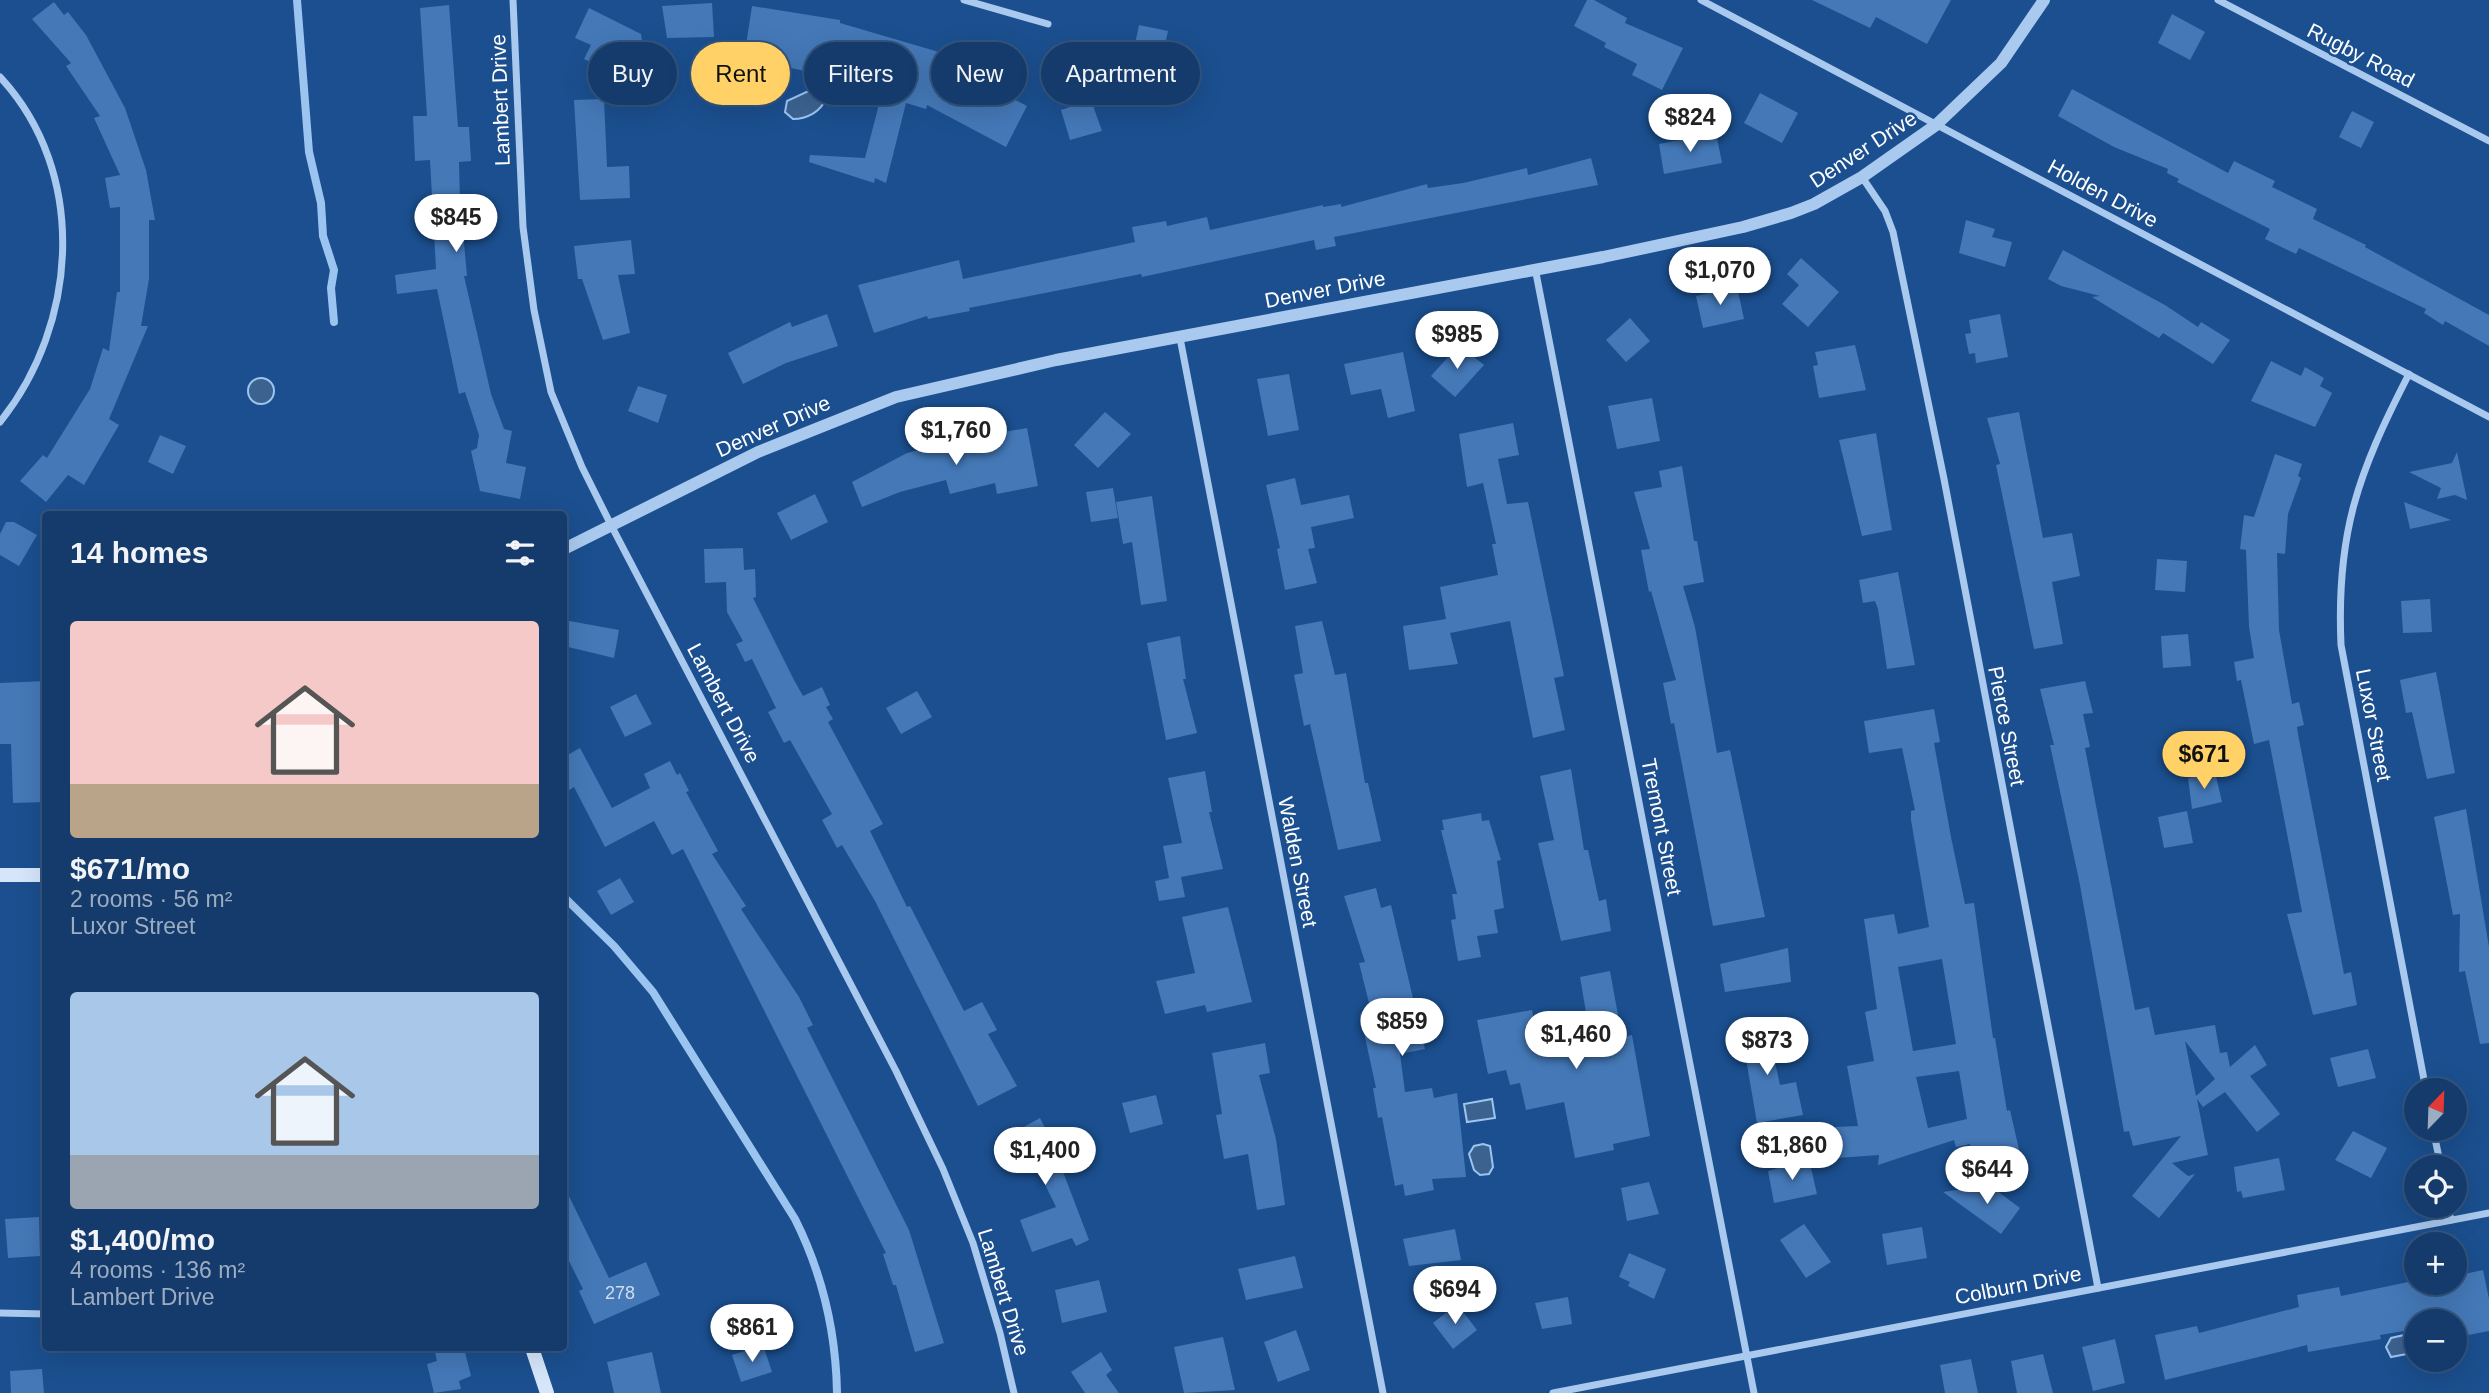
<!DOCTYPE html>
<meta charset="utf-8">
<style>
:root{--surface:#143b6b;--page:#214673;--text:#f1f3f6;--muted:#9dadc1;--line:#33557e;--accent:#ffd166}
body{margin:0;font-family:Arial,sans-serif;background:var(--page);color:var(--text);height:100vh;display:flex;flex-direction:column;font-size:26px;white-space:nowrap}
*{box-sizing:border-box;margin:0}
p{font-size:23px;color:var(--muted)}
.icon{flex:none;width:38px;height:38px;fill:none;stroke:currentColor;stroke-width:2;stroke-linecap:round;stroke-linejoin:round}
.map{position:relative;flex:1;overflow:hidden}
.panel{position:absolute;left:42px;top:511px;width:525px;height:840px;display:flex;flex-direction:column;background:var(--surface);border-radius:7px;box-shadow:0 7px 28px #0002,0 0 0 2px var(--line)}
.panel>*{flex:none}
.banner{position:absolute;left:588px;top:42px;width:665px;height:63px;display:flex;gap:14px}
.needle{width:46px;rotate:23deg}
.buttons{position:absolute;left:2404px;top:1078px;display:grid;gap:14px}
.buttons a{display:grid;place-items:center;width:63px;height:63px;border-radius:50%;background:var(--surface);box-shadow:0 7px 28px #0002,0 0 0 2px var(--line);font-size:35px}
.price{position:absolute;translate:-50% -60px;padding:0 16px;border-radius:24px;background:#fff;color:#222;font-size:23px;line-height:46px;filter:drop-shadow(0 2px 4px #0008)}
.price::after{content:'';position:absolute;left:50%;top:42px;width:21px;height:16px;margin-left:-10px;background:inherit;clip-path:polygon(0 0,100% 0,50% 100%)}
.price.current{background:var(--accent);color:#111}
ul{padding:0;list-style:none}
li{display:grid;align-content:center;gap:14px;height:371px;padding:0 28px}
li span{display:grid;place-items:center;height:217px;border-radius:7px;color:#555}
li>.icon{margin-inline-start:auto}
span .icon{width:126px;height:126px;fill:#fffc;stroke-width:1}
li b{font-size:30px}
h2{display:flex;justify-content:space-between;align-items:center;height:84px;padding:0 28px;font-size:30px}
.pill{padding:0 24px;border-radius:32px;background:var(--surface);box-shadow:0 7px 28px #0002,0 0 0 2px var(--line);font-size:24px;line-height:63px}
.pill.current{background:var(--accent);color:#111}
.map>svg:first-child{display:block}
.water{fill:#3c6290;stroke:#9cc4f0;stroke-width:2}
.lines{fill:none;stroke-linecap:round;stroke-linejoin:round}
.stream{stroke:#9cc4f0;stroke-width:8}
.building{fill:#4478b7;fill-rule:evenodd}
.minor{stroke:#a9c9ee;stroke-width:7}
.tertiary{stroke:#a9c9ee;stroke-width:12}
.secondary{stroke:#d6e6fa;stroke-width:14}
.labels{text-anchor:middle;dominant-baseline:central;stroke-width:5;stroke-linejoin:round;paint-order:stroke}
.number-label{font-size:18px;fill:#d0dded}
.street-label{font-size:21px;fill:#fff;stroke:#1b4f8f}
</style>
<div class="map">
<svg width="2489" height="1393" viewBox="0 0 2489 1393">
<rect width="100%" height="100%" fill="#1b4f8f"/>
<g class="water">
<path d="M815,88L823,91L826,99C820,112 807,119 793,119L785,112L787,101Z"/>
<circle cx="261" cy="391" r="13"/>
<path d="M1492,1099L1495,1118L1467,1122L1464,1104Z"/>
<path d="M1483,1144L1490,1146L1493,1167L1489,1174L1480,1175L1474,1170L1469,1154L1474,1146Z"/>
<path d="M2413,1333L2417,1335V1352L2391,1357L2386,1347L2391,1338Z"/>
</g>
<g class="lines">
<g class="stream">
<path d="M297,0L309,152L321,203L323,236L334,270L331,288L334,322"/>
<path d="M564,897L614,946L653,992L795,1219C822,1273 836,1333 837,1393"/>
</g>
</g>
<g class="building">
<path d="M1587,0H1594L1627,18L1625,23L1683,48L1662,90L1632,75L1637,64L1604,47L1606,43L1574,26Z"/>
<path d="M1812,0H1951L1927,44L1876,17L1870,28Z"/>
<path d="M54,2L64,15L68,12L86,35L125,108L146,170L155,220H149V279L141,326H148L109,419L119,425L84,485L68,475L46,502L20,481L43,455L47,458L90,389L103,348L109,351L117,292H120V207L110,208L105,178L120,175L94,118L100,116L66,66L71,63L32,19Z"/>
<path d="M712,3L714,37L667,38L662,6Z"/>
<path d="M449,5L458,127H469L471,161L459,162L461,242H464L467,276H464L491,394L504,429L512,431L506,463L526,467L520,499L480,491L471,451L477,448L479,435L465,392L459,394L437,289L397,294L395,275L436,269L430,160L415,161L413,116H427L420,8Z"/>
<path d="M752,6L840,20V23L956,57L953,68L1027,106L1006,147L927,105L926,109L906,103L886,183L875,178L874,183L809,162L810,155L865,158L883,89L856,82L863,61L821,49L814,73L744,58Z"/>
<path d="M589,8L641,34L646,68L614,73L584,59L591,45L575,38Z"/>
<path d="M2172,14L2205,32L2190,60L2158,43Z"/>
<path d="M1139,25L1168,31L1161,63L1132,58Z"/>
<path d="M2072,89L2228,173L2234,161L2275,181L2272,187L2317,209L2313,219L2366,245L2365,247L2489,315V346L2445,321L2443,325L2424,313L2426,309L2299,248L2296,254L2265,239L2270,229L2177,182L2179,179L2167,173L2168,169L2114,147L2058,116Z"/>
<path d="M1760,93L1798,113L1782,143L1744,123Z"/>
<path d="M604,99L607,167L629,166L630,198L580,200L574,100Z"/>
<path d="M1091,100L1102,131L1070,140L1061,110Z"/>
<path d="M2352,111L2374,122L2361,148L2339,137Z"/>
<path d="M1716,133L1722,163L1664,174L1659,144Z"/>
<path d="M1591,158L1598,185L1334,237L1336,246L1316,250L1314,240L1142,277L1141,274L969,308L970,311L928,319L927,316L874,333L858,285L959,260L963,279L1135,242L1132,227L1166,221L1167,226L1207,217L1210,230L1323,205V207L1341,204V207L1427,184L1428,188L1463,183L1527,168L1528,175Z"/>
<path d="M1966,220L1995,229L1992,237L2012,242L2005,267L1959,253Z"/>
<path d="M631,240L635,274L618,275L630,333L603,340L582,279H578L574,246Z"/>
<path d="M2063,250L2165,305L2198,327L2201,322L2230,340L2213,364L2163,333L2159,338L2092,297L2100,296L2061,286L2048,279Z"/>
<path d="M1801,258L1839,292L1808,327L1782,304L1799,285L1787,274Z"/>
<path d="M1737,287L1744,319L1703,328L1696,296Z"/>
<path d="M827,314L838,346L786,363L743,384L728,353L790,322L792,327Z"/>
<path d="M2000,314L2008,357L1976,363L1975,353L1969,354L1965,334L1971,333L1969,320Z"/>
<path d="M1630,318L1650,341L1626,362L1606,340Z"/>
<path d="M1459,345L1484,365L1455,397L1431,376Z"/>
<path d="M1855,345L1866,390L1819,398L1813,366L1818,365L1815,352Z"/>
<path d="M1403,352L1415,411L1388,418L1381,389L1351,395L1344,364Z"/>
<path d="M2271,361L2301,376L2305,367L2324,378L2320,386L2332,393L2315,427L2251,401Z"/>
<path d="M1289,374L1299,430L1268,436L1257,379Z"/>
<path d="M638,386L667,395L658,423L628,411Z"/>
<path d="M1652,398L1660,441L1617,449L1608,406Z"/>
<path d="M1105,412L1131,434L1098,468L1074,445Z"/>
<path d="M2019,412L2043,538L2072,533L2080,576L2052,582L2063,644L2034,649L1996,465L2000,464L1987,418Z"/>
<path d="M1513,423L1519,455L1498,459L1507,504L1528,502L1564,676L1554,678L1565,730L1533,738L1510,621L1450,633L1458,664L1409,670L1403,626L1446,619L1440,587L1498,575L1492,544H1496L1483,483L1467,487L1459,434Z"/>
<path d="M1027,428L1038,486L997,494L995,483L950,494L946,480L900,492L862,507L852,482L907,453L952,441Z"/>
<path d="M1876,433L1892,530L1862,536L1839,440Z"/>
<path d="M160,435L186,446L173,474L148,462Z"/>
<path d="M2457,452L2467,500L2455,495L2437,499L2441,488L2409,472L2452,463Z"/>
<path d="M2275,454L2302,464L2298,476L2301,478L2288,514L2285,554L2277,553L2279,630L2292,704L2299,702L2304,725L2297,727L2298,734L2344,974L2351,972L2357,1005L2313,1015L2287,914L2302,912L2269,740L2254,744L2241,680L2237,681L2234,662L2254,658L2249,627L2246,550L2240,549L2244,515L2254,517Z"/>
<path d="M1682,466L1694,541H1697L1704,582L1683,586L1695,627L1717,753L1730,750L1765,917L1713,926L1674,723L1671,724L1663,683L1676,680L1651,591L1649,592L1641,550L1650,549L1634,492L1662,487L1659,471Z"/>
<path d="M1295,478L1301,505L1349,495L1354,518L1311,527L1315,548L1308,549L1317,583L1285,590L1277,549L1280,548L1266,485Z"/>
<path d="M1113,488L1118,518L1091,522L1086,492Z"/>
<path d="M815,494L828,522L791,540L777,513Z"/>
<path d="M1152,496L1167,601L1141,605L1132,542L1123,544L1116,502Z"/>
<path d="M2404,502L2451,520L2410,529Z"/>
<path d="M6,522H14L37,535L19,566L0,555V534Z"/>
<path d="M743,548L744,570L755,569L756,597L753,598L794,680L803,696L822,687L830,705L826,707L833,719L828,722L883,824L870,831L907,907L910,906L964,1011L982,1002L997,1030L988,1034L1017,1086L978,1106L875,901L842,845L837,848L822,820L832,814L790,740L784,743L768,712L776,708L752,659L745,662L736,644L743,641L727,612L726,582L705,583L704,549Z"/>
<path d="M2157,559L2187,561L2185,592L2155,590Z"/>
<path d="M1898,572L1915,665L1887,669L1878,609L1875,601L1863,603L1859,580Z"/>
<path d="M2430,599L2432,632L2403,633L2401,601Z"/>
<path d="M564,620L619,630L614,658L564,646Z"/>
<path d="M1322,621L1335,675L1346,673L1365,783H1368L1381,841L1338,850L1310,724L1304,726L1294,675L1303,673L1295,626Z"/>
<path d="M2188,634L2191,666L2163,668L2161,636Z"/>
<path d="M1180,636L1186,679H1183L1197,733L1166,740L1147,643Z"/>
<path d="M2436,672L2455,773L2427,779L2412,712L2406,713L2400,680Z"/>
<path d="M46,681V802L13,803L11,744H0V683Z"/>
<path d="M2085,681L2093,713L2083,714L2090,747L2085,748L2135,1010L2149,1007L2155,1035L2215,1025L2220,1053L2227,1052L2230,1067L2255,1045L2267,1065L2250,1076L2280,1114L2257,1132L2225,1092L2203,1107L2197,1099L2208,1155L2172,1163L2188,1176L2195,1174L2159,1218L2132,1196L2181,1136L2133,1146L2129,1131L2124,1132L2079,880L2050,745H2054L2040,689ZM2185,1041L2215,1079L2196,1096Z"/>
<path d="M917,691L932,717L901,734L886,708Z"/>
<path d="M636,694L652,724L625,737L610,707Z"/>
<path d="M1934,709L1940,742L1934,743L1951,837L1965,904L1974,903L1993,1038H1995L2007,1111L2010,1110L2020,1154L1973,1164L1970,1144L1956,1147L1954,1140L1878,1165L1879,1155L1836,1158L1834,1127L1858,1126L1847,1066L1874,1061L1865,1012L1877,1009L1864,919L1894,914L1898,934L1929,927L1911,820V811L1915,810L1902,748L1869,753L1864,721ZM1942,959L1956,1044L1913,1051L1898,967ZM1959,1071L1967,1119L1928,1128L1916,1077Z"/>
<path d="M580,748L612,808L650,788L644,774L670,761L677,775L680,773L689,791L686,792L718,851L712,854L746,906L741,909L799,997L813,1025L807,1028L909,1230L944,1343L915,1352L896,1285H893L883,1254L886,1253L683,849L672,855L654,821L605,847L574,787L569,790L564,778V757Z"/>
<path d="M1571,769L1584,850H1588L1599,901L1606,899L1611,931L1561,941L1538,843L1554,840L1540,776Z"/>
<path d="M1205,771L1212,812H1209L1223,869L1181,877L1185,897L1159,901L1155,881L1169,878L1163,846L1182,843L1168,778Z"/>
<path d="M2215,772L2222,802L2192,809L2188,778Z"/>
<path d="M2466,809L2489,947V1043L2480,1044L2465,971L2459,972L2460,914L2453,915L2434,817Z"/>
<path d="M2187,811L2193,843L2164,848L2158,817Z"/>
<path d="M1481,813L1482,821L1489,820L1501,860L1497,861L1504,908L1494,910L1498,933L1477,936L1481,957L1458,961L1451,920L1456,919L1452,894H1457L1441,830H1444L1442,820Z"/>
<path d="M620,878L634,902L611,915L597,891Z"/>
<path d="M1376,888L1381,908L1391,905L1425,1049L1400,1054L1405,1092L1432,1088L1434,1098L1457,1093L1466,1177L1432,1179L1434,1190L1405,1196L1403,1184L1395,1186L1382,1117L1378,1118L1373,1088H1376L1360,1014L1371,1011L1359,963L1365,962L1344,896Z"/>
<path d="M1228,907L1252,1002L1207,1012L1205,1005L1165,1014L1156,981L1195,973L1182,917Z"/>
<path d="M1788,948L1791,982L1725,992L1720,964Z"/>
<path d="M1610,971L1622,1037L1632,1035L1650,1136L1613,1144L1614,1150L1575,1158L1564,1102L1526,1110L1520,1083L1510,1085L1506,1070L1488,1074L1477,1020L1532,1010L1539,1050L1591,1042L1580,977Z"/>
<path d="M1766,1022L1780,1085L1796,1082L1803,1115L1757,1123L1746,1059L1743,1060L1736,1028Z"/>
<path d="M1265,1043L1270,1073L1259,1075L1276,1139L1285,1205L1257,1210L1248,1154L1224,1159L1216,1115L1222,1114L1212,1053Z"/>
<path d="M2368,1049L2376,1078L2338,1087L2330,1058Z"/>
<path d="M1156,1095L1163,1124L1130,1133L1122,1103Z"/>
<path d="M1040,1118L1065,1167L1062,1169L1089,1240L1076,1246L1072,1238L1032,1252L1020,1220L1056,1207L1034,1162L1013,1173L995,1143Z"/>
<path d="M2353,1131L2387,1148L2371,1178L2335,1160Z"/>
<path d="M2279,1158L2285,1190L2243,1198L2241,1191L2237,1192L2234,1167Z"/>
<path d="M1809,1159L1817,1194L1774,1203L1768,1171Z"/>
<path d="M1649,1182L1659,1214L1627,1221L1621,1188Z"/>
<path d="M1989,1185L2020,1208L2001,1234L1943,1192Z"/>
<path d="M564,1186L609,1278L646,1262L660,1295L594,1324L579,1291L583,1289L564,1251Z"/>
<path d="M39,1217L40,1256L8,1258L5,1219Z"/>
<path d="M1804,1224L1831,1262L1806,1278L1780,1240Z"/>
<path d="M1922,1227L1927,1258L1887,1265L1882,1234Z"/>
<path d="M1455,1229L1461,1260L1409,1266L1403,1239Z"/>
<path d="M1629,1253L1666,1269L1654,1299L1628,1286L1630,1282L1619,1277Z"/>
<path d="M1295,1256L1303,1288L1246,1300L1238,1269Z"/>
<path d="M2483,1270L2489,1299V1331L2458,1337L2453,1313L2414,1319L2416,1329L2380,1335L2381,1339L2308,1352L2307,1345L2165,1380L2155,1335L2197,1326L2199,1333L2299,1307L2297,1295L2339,1287L2341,1296L2413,1281V1286L2455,1283V1276Z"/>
<path d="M1099,1280L1107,1312L1062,1323L1055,1290Z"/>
<path d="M1568,1297L1572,1324L1542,1329L1535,1303Z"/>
<path d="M1457,1304L1477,1330L1453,1349L1433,1323Z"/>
<path d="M1296,1330L1310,1370L1278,1382L1264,1342Z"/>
<path d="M1223,1337L1235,1390L1184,1393L1174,1347Z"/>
<path d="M2115,1339L2125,1383L2093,1391L2082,1347Z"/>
<path d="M763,1345L772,1372L741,1382L732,1355Z"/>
<path d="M434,1348H464L471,1376L459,1381L461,1389L434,1393L427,1364L437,1361Z"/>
<path d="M652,1352L661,1393H614L607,1362Z"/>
<path d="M1101,1352L1112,1370L1106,1375L1119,1393H1085L1071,1372Z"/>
<path d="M2043,1354L2053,1393H2017L2011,1361Z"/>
<path d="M1971,1359L1978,1393H1945L1940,1365Z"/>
<path d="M42,1369L44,1393H11L10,1371Z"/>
</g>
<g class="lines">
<g class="minor">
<path d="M513,0L523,227L534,310L551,392L582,467L611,525L896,1071L943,1169L973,1243L1000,1333L1014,1393"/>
<path d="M964,0L1048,24"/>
<path d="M1701,0L2489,417"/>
<path d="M2218,0L2489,141"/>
<path d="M0,77C89,173 78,325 0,422"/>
<path d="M1862,177L1885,211L1893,232L1944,479L2098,1288"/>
<path d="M1535,268L1754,1393"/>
<path d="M1180,338L1383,1393"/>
<path d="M2409,374C2358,473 2336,533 2341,645L2426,1090"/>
<path d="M2433,1129L2441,1167"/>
<path d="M2448,1206L2451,1220"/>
<path d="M0,1313L46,1314"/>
<path d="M1553,1393L2489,1213"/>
</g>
<path class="tertiary" d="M564,549L758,452L896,397L1056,360L1603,257L1743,227L1791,213L1814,204L1862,177L1936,125L2001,63L2044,0"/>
<g class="secondary">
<path d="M0,875H46"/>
<path d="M532,1348L547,1393"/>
</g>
</g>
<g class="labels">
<g class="number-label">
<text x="620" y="1293">278</text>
</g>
<g class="street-label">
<text transform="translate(2361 55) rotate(27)">Rugby Road</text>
<text transform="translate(500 100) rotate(-92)">Lambert Drive</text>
<text transform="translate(1863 149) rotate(-33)">Denver Drive</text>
<text transform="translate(2103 193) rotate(28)">Holden Drive</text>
<text transform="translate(1325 289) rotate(-11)">Denver Drive</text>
<text transform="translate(773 426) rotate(-24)">Denver Drive</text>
<text transform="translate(724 703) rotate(62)">Lambert Drive</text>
<text transform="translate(2374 725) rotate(79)">Luxor Street</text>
<text transform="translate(2007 726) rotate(79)">Pierce Street</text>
<text transform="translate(1662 827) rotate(79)">Tremont Street</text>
<text transform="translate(1298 862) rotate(79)">Walden Street</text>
<text transform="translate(2018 1285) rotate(-11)">Colburn Drive</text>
<text transform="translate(1004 1292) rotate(73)">Lambert Drive</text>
</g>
</g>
</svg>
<div class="buttons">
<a><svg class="needle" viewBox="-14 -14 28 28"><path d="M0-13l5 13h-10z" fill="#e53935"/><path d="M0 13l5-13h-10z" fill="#9dadc1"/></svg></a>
<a><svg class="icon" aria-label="locate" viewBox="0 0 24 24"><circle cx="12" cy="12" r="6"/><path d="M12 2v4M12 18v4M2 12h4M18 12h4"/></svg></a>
<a>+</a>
<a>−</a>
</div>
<b class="price" style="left:1690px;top:154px">$824</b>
<b class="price" style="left:456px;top:254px">$845</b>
<b class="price" style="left:1720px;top:307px">$1,070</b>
<b class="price" style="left:1457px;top:371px">$985</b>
<b class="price" style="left:956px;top:467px">$1,760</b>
<b class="price current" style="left:2204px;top:791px">$671</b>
<b class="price" style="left:1402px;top:1058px">$859</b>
<b class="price" style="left:1576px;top:1071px">$1,460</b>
<b class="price" style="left:1767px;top:1077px">$873</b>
<b class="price" style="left:1792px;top:1182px">$1,860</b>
<b class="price" style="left:1045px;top:1187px">$1,400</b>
<b class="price" style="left:1987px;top:1206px">$644</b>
<b class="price" style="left:1455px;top:1326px">$694</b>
<b class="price" style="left:752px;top:1364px">$861</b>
<div class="banner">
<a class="pill">Buy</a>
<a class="pill current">Rent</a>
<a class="pill">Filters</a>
<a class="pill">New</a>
<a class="pill">Apartment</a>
</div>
<section class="panel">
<h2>14 homes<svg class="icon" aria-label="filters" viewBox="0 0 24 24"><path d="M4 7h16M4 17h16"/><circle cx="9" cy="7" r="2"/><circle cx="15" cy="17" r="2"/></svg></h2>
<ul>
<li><span style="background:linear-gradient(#f6c9c9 75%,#b9a48a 0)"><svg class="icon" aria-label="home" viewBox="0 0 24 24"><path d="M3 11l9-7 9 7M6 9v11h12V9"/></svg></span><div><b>$671/mo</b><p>2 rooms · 56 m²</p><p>Luxor Street</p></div></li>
<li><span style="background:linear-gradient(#a9c7e8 75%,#9aa5b1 0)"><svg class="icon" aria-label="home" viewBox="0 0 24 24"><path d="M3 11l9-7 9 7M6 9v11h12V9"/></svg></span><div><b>$1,400/mo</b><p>4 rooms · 136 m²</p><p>Lambert Drive</p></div></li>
</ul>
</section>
</div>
